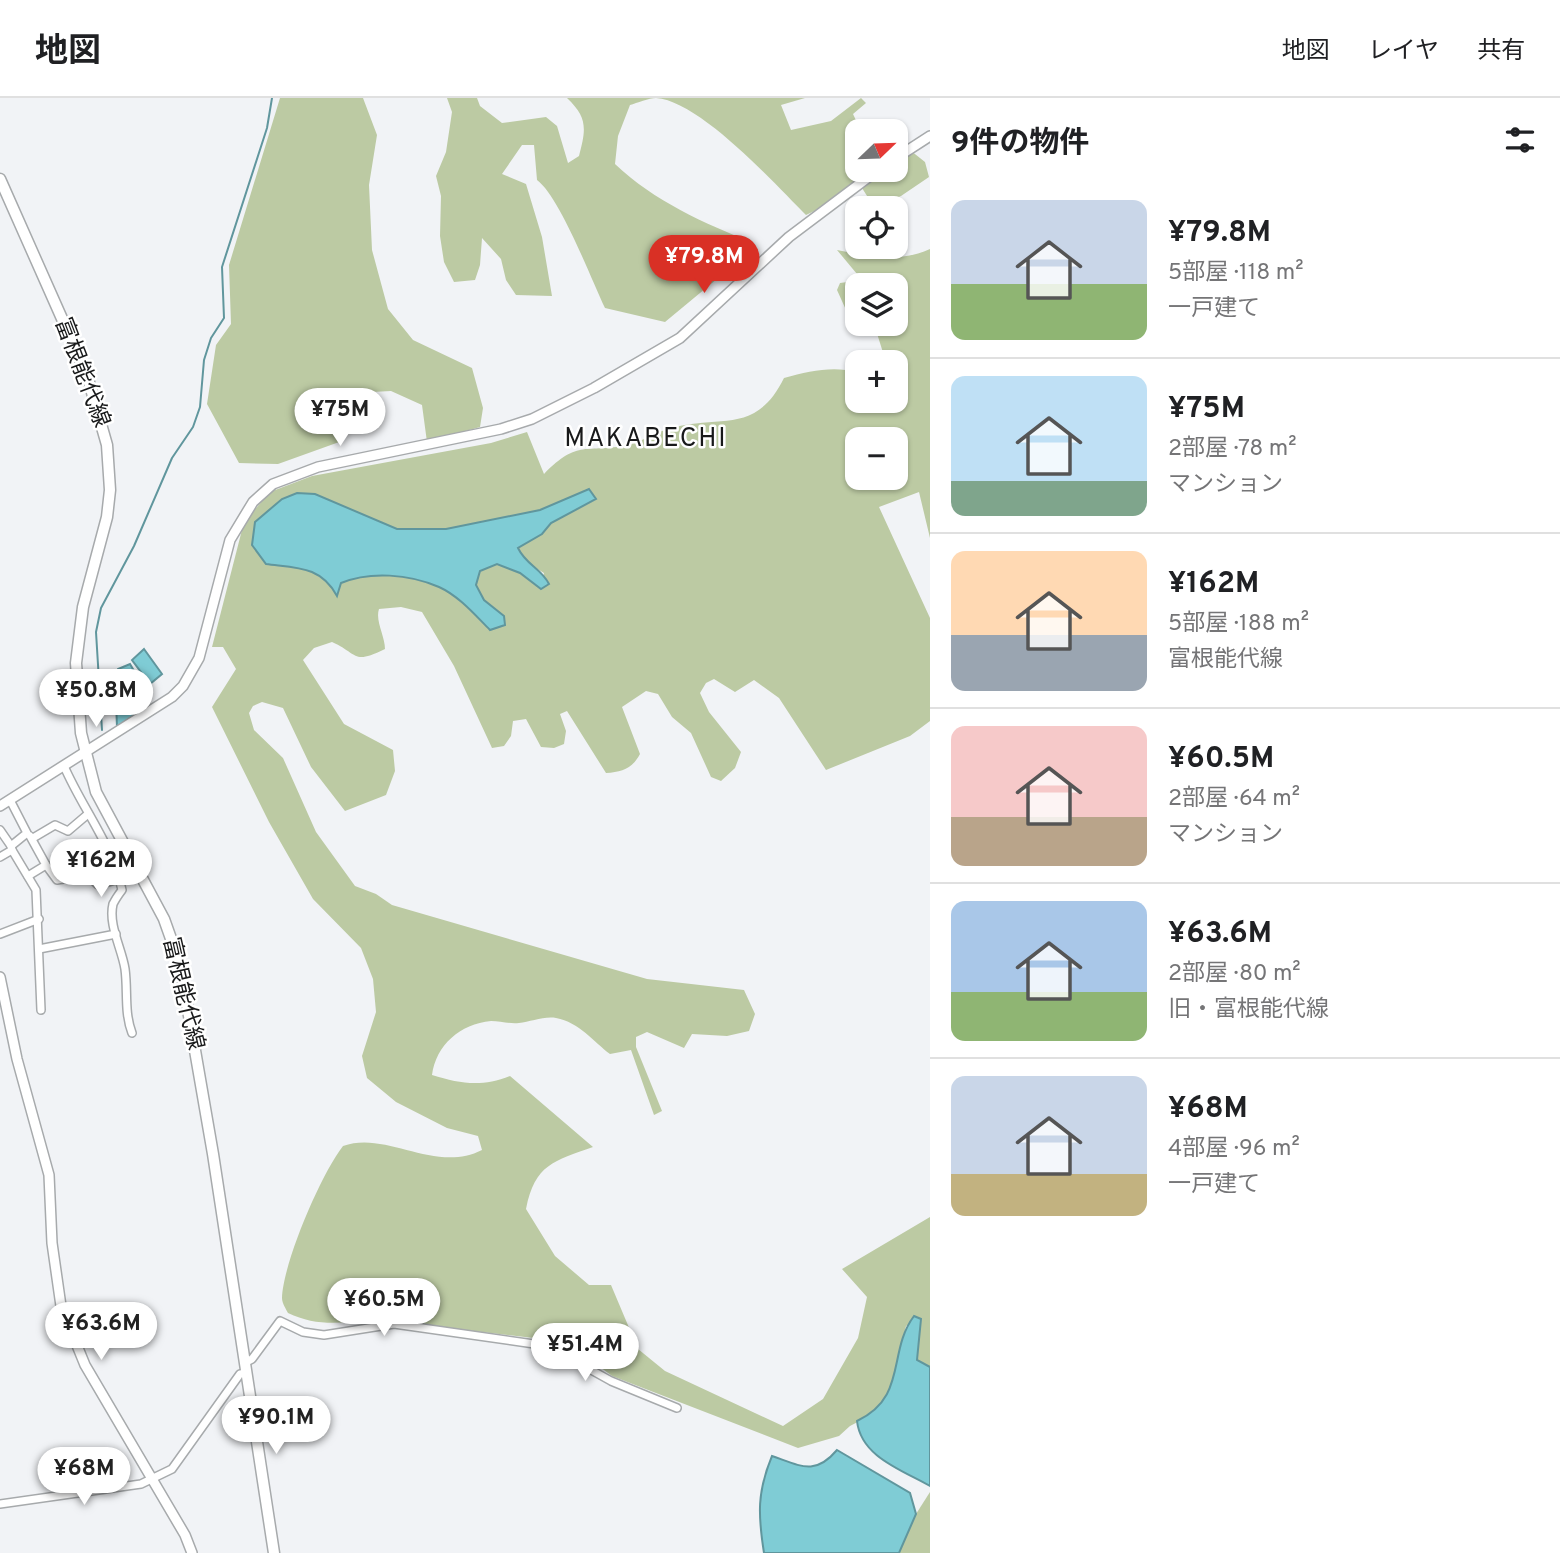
<!DOCTYPE html>
<html lang="ja">
<meta charset="utf-8">
<style>
:root{--surface:#fff;--page:#f6f6f6;--text:#202124;--muted:#757577;--line:#e0e0e0;--accent:#d93025}
body{margin:0;font-family:Overpass,"Noto Sans JP",sans-serif;background:var(--page);color:var(--text);height:100vh;display:flex;flex-direction:column;font-size:26px;white-space:nowrap}
*{box-sizing:border-box;margin:0}
p{font-size:23px;color:var(--muted)}
.icon{flex:none;width:38px;height:38px;fill:none;stroke:currentColor;stroke-width:2;stroke-linecap:round;stroke-linejoin:round}
.map{position:relative;flex:1;overflow:hidden}
.details{display:flex;flex-direction:column;background:var(--surface);width:630px}
.details>*{flex:none}
.needle{width:46px;rotate:67deg}
.buttons{position:absolute;left:845px;top:21px;display:grid;gap:14px}
.buttons a{display:grid;place-items:center;width:63px;height:63px;border-radius:14px;background:var(--surface);box-shadow:0 2px 5px #0004;font-size:35px}
.price{position:absolute;translate:-50% -60px;padding:0 16px;border-radius:24px;background:#fff;color:#222;font-size:23px;line-height:46px;filter:drop-shadow(0 2px 4px #0008)}
.price::after{content:'';position:absolute;left:50%;top:42px;width:21px;height:16px;margin-left:-10px;background:inherit;clip-path:polygon(0 0,100% 0,50% 100%)}
.price.on{background:var(--accent);color:#fff}
ul{padding:0;list-style:none}
li{display:flex;align-items:center;gap:21px;height:175px;padding:0 21px}
li+li{border-top:2px solid var(--line)}
li span{display:grid;place-items:center;flex:none;width:196px;height:140px;border-radius:14px;color:#555}
li>.icon{margin-inline-start:auto}
span .icon{width:84px;height:84px;fill:#fffc;stroke-width:1}
li b{font-size:30px}
h2{display:flex;justify-content:space-between;align-items:center;height:84px;padding:0 21px;font-size:30px}
header{display:flex;align-items:center;gap:42px;box-sizing:border-box;height:98px;padding:0 35px;background:var(--surface);border-bottom:2px solid var(--line)}
header strong{font-size:33px}
nav{display:flex;gap:38px;margin-inline-start:auto;font-size:24px}
main{display:flex;flex:1;min-height:0}
.map>svg:first-child{display:block}
.green{fill:#bccaa3;fill-rule:evenodd}
.water{fill:#7fccd5;stroke:#60969d;stroke-width:2}
.lines{fill:none;stroke-linecap:round;stroke-linejoin:round}
.stream{stroke:#60969d;stroke-width:2}
.minor-casing{stroke:#a7aaac;stroke-width:10}
.tertiary-casing{stroke:#a7aaac;stroke-width:12}
.secondary-casing{stroke:#a7aaac;stroke-width:13}
.minor{stroke:#fff;stroke-width:7}
.tertiary{stroke:#fff;stroke-width:9}
.secondary{stroke:#fff;stroke-width:10}
.labels{text-anchor:middle;dominant-baseline:central;stroke-width:5;stroke-linejoin:round;paint-order:stroke}
.street-label{font-size:23px;fill:#18191a;stroke:#fff}
.quarter-label{font-size:26px;letter-spacing:2px;fill:#18191a;stroke:#fff}
</style>
<header>
<strong>地図</strong>
<nav><a>地図</a><a>レイヤ</a><a>共有</a></nav>
</header>
<main>
<div class="map">
<svg width="930" height="1455" viewBox="0 0 930 1455">
<rect width="100%" height="100%" fill="#f1f3f6"/>
<g class="green">
<path d="M280,0H363L377,37L369,87L372,152L388,211L413,242L472,270L483,310L480,329L427,344L422,307L391,293L353,295L351,322L342,343L278,366L239,365L207,306L216,247L231,226L229,167Z"/>
<path d="M447,0H477L480,8L502,25L546,19L557,28L568,65L579,58C586,31 588,20 567,0H805L781,7L791,32L831,23L861,0L866,5L853,16L861,33H858V72H896V41L925,64L929,79L901,98L874,109L862,90L806,117C775,86 700,3 656,0C649,0 637,5 630,7L618,38L615,66C654,103 705,126 754,145L735,166L665,224L605,210C591,181 560,99 537,82L534,47H522L502,76L526,86L542,139L552,198L516,197L506,182L501,161L482,140L480,167L475,182L454,184L444,164L440,138L441,98L436,78L446,54L452,14Z"/>
<path d="M930,151V440L919,394L879,409L930,520V623L910,638L826,672L779,600L754,582L735,594L714,581L706,585L700,595L709,614L741,654L735,670L721,683L711,679L691,635L672,619L658,596L646,593L622,609L640,656C632,671 622,674 606,675L567,613L560,616L566,633L564,646L554,650L541,649L526,621L513,623L511,638L504,648L492,650L454,568L422,514L401,509L379,511C375,523 385,538 385,551C352,567 359,556 332,544L314,550L303,562L344,626L393,652L395,673L386,697L345,713L311,669L283,610L262,604L253,608L249,615L254,632L283,660L316,734L355,788L376,796L392,807L647,881L744,892L755,916L749,933L727,938L692,936L684,950L647,934L636,939V949L662,1013L654,1017L631,952L610,956C594,944 579,924 556,920C544,918 530,924 519,925C509,926 500,923 491,923C460,926 436,947 432,977C461,986 482,989 510,978L593,1049C554,1063 535,1066 526,1111L555,1158L589,1187H611L638,1251L665,1273L783,1328L823,1301L858,1240L867,1199L842,1171L930,1119V1269L917,1262L921,1221L906,1228L894,1284L875,1315L850,1328L839,1338L798,1350L612,1278L567,1244L370,1221C341,1226 315,1228 288,1215C286,1211 282,1205 282,1200C283,1165 321,1076 343,1048C386,1032 435,1076 482,1052L478,1038L447,1030L396,1004L367,980L362,958L376,914L373,881L361,850L313,801L269,724L212,609L236,571L223,549H212L244,424L270,394L312,378L491,345L527,334L544,376C579,340 586,356 627,347C641,344 654,335 668,331C718,315 755,339 784,280C810,273 832,268 857,274L858,303H896V264H886L874,226H896V187H858L857,222L851,223L837,192L840,185L862,182L837,152C869,158 899,165 930,151ZM858,341H896V380H858ZM589,391L595,402L551,425L542,436L518,450L524,463L544,475L541,491L520,475L497,466L480,473L476,487L484,502L504,518L490,532C475,517 459,498 439,489C409,476 370,473 341,485L337,497L328,481L305,471L297,395L315,396L397,431H446L540,412Z"/>
<path d="M930,1394V1455H899L909,1427Z"/>
</g>
<g class="water">
<path d="M589,391L596,401L551,425L542,436L518,450C526,467 541,470 549,486L541,491L520,475L497,466L480,473L476,487L484,502L504,518L505,527L490,532C475,517 459,498 439,489C409,476 370,473 341,485L337,498C321,468 297,470 266,466L252,447L255,424L282,401L297,395L315,396L397,431H446L540,412Z"/>
<path d="M144,551L162,576L150,586L132,562Z"/>
<path d="M130,566L147,595L133,602C118,594 112,588 118,571Z"/>
<path d="M119,599L140,613L117,629L116,603Z"/>
<path d="M914,1218L921,1221L917,1262L930,1269V1388C902,1372 861,1359 857,1323C908,1299 887,1254 914,1218Z"/>
<path d="M837,1352L910,1395L916,1416L899,1455H764C758,1417 757,1394 772,1358C801,1368 815,1378 837,1352Z"/>
</g>
<g class="lines">
<path class="stream" d="M102,632L96,534L101,510L134,448L172,360L193,329L200,309L204,262L211,240L224,220L222,169L267,30L272,0"/>
<g class="minor-casing">
<g id="minor">
<path d="M64,668C82,710 112,746 122,792C119,796 115,802 113,806C108,827 122,851 125,871C128,893 124,914 132,935"/>
<path d="M0,732L11,748"/>
<path d="M33,740L55,727L68,733L88,716"/>
<path d="M12,752L36,792L41,912"/>
<path d="M0,759L12,752L11,748L27,735L10,702"/>
<path d="M46,767L57,782L88,777L98,787L119,781"/>
<path d="M28,778L46,767L30,738"/>
<path d="M0,836L39,821"/>
<path d="M39,851L116,836"/>
<path d="M246,1264L252,1261L280,1223L303,1234L324,1237L394,1226L548,1248L577,1259L593,1273L611,1283L677,1310"/>
<path d="M0,1406L141,1386L172,1371L240,1276L247,1275"/>
</g>
</g>
<g class="tertiary-casing">
<g id="tertiary">
<path d="M896,60L930,38"/>
<path d="M0,708L172,599L183,588L199,560L230,442L253,404L273,386L318,369L501,331L532,321L594,290L680,240L789,139L878,72"/>
<path d="M0,879L17,961L49,1077L52,1145L61,1208L85,1267L185,1437L192,1455"/>
</g>
</g>
<g class="secondary-casing">
<path id="secondary" d="M0,81L87,277L107,347L110,392L107,419L83,509L76,565L81,635L96,694L164,821L180,866L213,1056L274,1455"/>
</g>
<use href="#minor" class="minor"/>
<use href="#tertiary" class="tertiary"/>
<use href="#secondary" class="secondary"/>
</g>
<g class="labels">
<g class="street-label">
<text transform="translate(81 275) rotate(69)">富根能代線</text>
<text transform="translate(182 896) rotate(77)">富根能代線</text>
</g>
<g class="quarter-label">
<text x="646" y="341">MAKABECHI</text>
</g>
</g>
</svg>
<div class="buttons">
<a><svg class="needle" viewBox="-14 -14 28 28"><path d="M0-13l5 13h-10z" fill="#e53935"/><path d="M0 13l5-13h-10z" fill="#757577"/></svg></a>
<a><svg class="icon" aria-label="locate" viewBox="0 0 24 24"><circle cx="12" cy="12" r="6"/><path d="M12 2v4M12 18v4M2 12h4M18 12h4"/></svg></a>
<a><svg class="icon" aria-label="layers" viewBox="0 0 24 24"><path d="M12 4l9 5-9 5-9-5zM3 14l9 5 9-5"/></svg></a>
<a>+</a>
<a>−</a>
</div>
<b class="price on" style="left:704px;top:197px">¥79.8M</b>
<b class="price" style="left:340px;top:350px">¥75M</b>
<b class="price" style="left:96px;top:631px">¥50.8M</b>
<b class="price" style="left:101px;top:801px">¥162M</b>
<b class="price" style="left:384px;top:1240px">¥60.5M</b>
<b class="price" style="left:101px;top:1264px">¥63.6M</b>
<b class="price" style="left:585px;top:1285px">¥51.4M</b>
<b class="price" style="left:276px;top:1358px">¥90.1M</b>
<b class="price" style="left:84px;top:1409px">¥68M</b>
</div>
<section class="details">
<h2>9件の物件<svg class="icon" aria-label="filters" viewBox="0 0 24 24"><path d="M4 7h16M4 17h16"/><circle cx="9" cy="7" r="2"/><circle cx="15" cy="17" r="2"/></svg></h2>
<ul>
<li><span style="background:linear-gradient(#c9d6e8 60%,#8fb573 0)"><svg class="icon" aria-label="home" viewBox="0 0 24 24"><path d="M3 11l9-7 9 7M6 9v11h12V9"/></svg></span><div><b>¥79.8M</b><p>5部屋 · 118 m²</p><p>一戸建て</p></div></li>
<li><span style="background:linear-gradient(#bfe0f5 75%,#7fa58c 0)"><svg class="icon" aria-label="home" viewBox="0 0 24 24"><path d="M3 11l9-7 9 7M6 9v11h12V9"/></svg></span><div><b>¥75M</b><p>2部屋 · 78 m²</p><p>マンション</p></div></li>
<li><span style="background:linear-gradient(#ffd9b3 60%,#9aa5b1 0)"><svg class="icon" aria-label="home" viewBox="0 0 24 24"><path d="M3 11l9-7 9 7M6 9v11h12V9"/></svg></span><div><b>¥162M</b><p>5部屋 · 188 m²</p><p>富根能代線</p></div></li>
<li><span style="background:linear-gradient(#f6c9c9 65%,#b9a48a 0)"><svg class="icon" aria-label="home" viewBox="0 0 24 24"><path d="M3 11l9-7 9 7M6 9v11h12V9"/></svg></span><div><b>¥60.5M</b><p>2部屋 · 64 m²</p><p>マンション</p></div></li>
<li><span style="background:linear-gradient(#a9c7e8 65%,#8fb573 0)"><svg class="icon" aria-label="home" viewBox="0 0 24 24"><path d="M3 11l9-7 9 7M6 9v11h12V9"/></svg></span><div><b>¥63.6M</b><p>2部屋 · 80 m²</p><p>旧・富根能代線</p></div></li>
<li><span style="background:linear-gradient(#c9d6e8 70%,#c2b280 0)"><svg class="icon" aria-label="home" viewBox="0 0 24 24"><path d="M3 11l9-7 9 7M6 9v11h12V9"/></svg></span><div><b>¥68M</b><p>4部屋 · 96 m²</p><p>一戸建て</p></div></li>
</ul>
</section>
</main>
